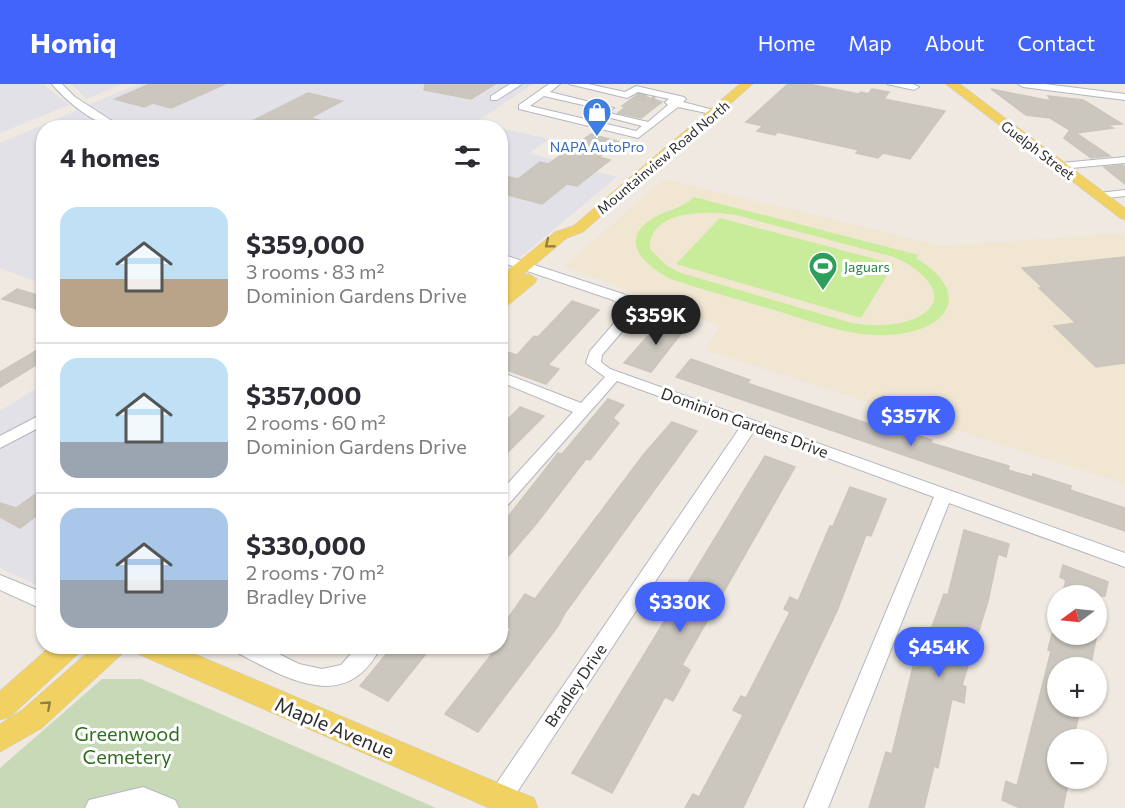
<!DOCTYPE html>
<meta charset="utf-8">
<style>
:root{--surface:#fff;--page:#f2f2f3;--text:#2b2b33;--muted:#7c7c81;--line:#e1e1e2;--accent:#4264fb}
body{margin:0;font-family:Commissioner,sans-serif;background:var(--page);color:var(--text);height:100vh;display:flex;flex-direction:column;font-size:22px;white-space:nowrap}
*{box-sizing:border-box;margin:0}
p{font-size:20px;color:var(--muted)}
.icon{flex:none;width:33px;height:33px;fill:none;stroke:currentColor;stroke-width:2;stroke-linecap:round;stroke-linejoin:round}
.map{position:relative;flex:1;overflow:hidden}
.side{position:absolute;left:36px;top:36px;width:472px;height:534px;display:flex;flex-direction:column;background:var(--surface);border-radius:24px;box-shadow:0 2px 4px #0004}
.side>*{flex:none}
.needle{width:39px;rotate:255deg}
.controls{position:absolute;left:1047px;top:501px;display:grid;gap:12px}
.controls a{display:grid;place-items:center;width:60px;height:60px;border-radius:50%;background:var(--surface);box-shadow:0 2px 4px #0004;font-size:30px}
.price{position:absolute;translate:-50% -51px;padding:0 14px;border-radius:21px;background:var(--accent);color:#fff;font-size:20px;line-height:39px;filter:drop-shadow(0 2px 3px #0008)}
.price::after{content:'';position:absolute;left:50%;top:36px;width:18px;height:14px;margin-left:-9px;background:inherit;clip-path:polygon(0 0,100% 0,50% 100%)}
.price.current{background:#222;color:#fff}
ul{padding:0;list-style:none}
li{display:flex;align-items:center;gap:18px;height:150px;padding:0 24px}
li+li{border-top:2px solid var(--line)}
li span{display:grid;place-items:center;flex:none;width:168px;height:120px;border-radius:18px;color:#555}
li>.icon{margin-inline-start:auto}
span .icon{width:72px;height:72px;fill:#fffc;stroke-width:1}
li b{font-size:26px}
h2{display:flex;justify-content:space-between;align-items:center;height:72px;padding:0 24px;font-size:26px}
header{display:flex;align-items:center;gap:36px;box-sizing:border-box;height:84px;padding:0 30px;background:var(--accent);color:#fff}
header strong{font-size:28px}
nav{display:flex;gap:33px;margin-inline-start:auto;font-size:21px}
.map>svg:first-child{display:block}
.industrial{fill:#e3e1e8}
.education{fill:#f0e6d1}
.cemetery{fill:#c8d9b8}
.pitch{fill:#c9ec9a;fill-rule:evenodd}
.building{fill:#cbc7bf;stroke:#cbc5ba;stroke-width:1.5}
.lines{fill:none;stroke-linecap:round;stroke-linejoin:round}
.minor-tunnel{stroke:#c8c4bd;stroke-width:10;stroke-dasharray:10 5;stroke-linecap:butt}
.minor-casing{stroke:#b4b7c1;stroke-width:2}
.major-casing{stroke:#c9c9c9;stroke-width:1}
.minor{fill:#fff;fill-rule:evenodd}
.major{fill:#f2d163;fill-rule:evenodd}
.oneway{stroke:#908048}
.labels{text-anchor:middle;dominant-baseline:central;stroke-width:6;stroke-linejoin:round;paint-order:stroke}
.far-shop-label{font-size:14px;fill:#366cbe;stroke:#fff}
.far-street-label{font-size:14px;fill:#2e2e2e;stroke:#fff}
.far-leisure-label{font-size:14px;fill:#27864d;stroke:#fff;text-anchor:start}
.street-label{font-size:16px;fill:#2e2e2e;stroke:#fff}
.near-street-label{font-size:20px;fill:#2e2e2e;stroke:#fff}
.near-park-label{font-size:20px;fill:#2c6e1b;stroke:#fff}
</style>
<header>
<strong>Homiq</strong>
<nav><a>Home</a><a>Map</a><a>About</a><a>Contact</a></nav>
</header>
<div class="map">
<svg width="1125" height="724" viewBox="0 0 1125 724">
<rect width="100%" height="100%" fill="#efe9e1"/>
<g class="industrial">
<path d="M0,0H43L69,21L0,49Z"/>
<path d="M71,0H122L87,15Z"/>
<path d="M138,0H533L476,38L499,43L44,44L43,200L0,184V59Z"/>
<path d="M501,44L549,55L529,69L617,93L501,189Z"/>
<path d="M43,300V504L0,484V327Z"/>
</g>
<path class="education" d="M664,95L943,162L1120,149L1125,152V400L705,266L720,242L564,182Z"/>
<path class="cemetery" d="M102,595H141L436,724H0V684Z"/>
<g class="pitch">
<path d="M694,113L918,171L916,174C976,211 946,248 888,251C851,253 816,239 781,228C744,217 707,207 671,195C642,181 616,153 657,132C673,124 681,125 694,113ZM719,129L736,131L894,173C918,183 958,214 916,234C896,243 873,242 852,239L681,189L667,182L650,165C649,130 694,128 719,129Z"/>
<path d="M720,134L894,180L861,234L676,180Z"/>
</g>
<g class="building">
<path d="M150,0H225L171,24L153,19L144,23L115,15Z"/>
<path d="M425,0H495L471,15L424,6Z"/>
<path d="M788,0H808L859,10L861,8L868,10L872,5L889,8L884,15L945,27L910,75L883,69L878,74L856,69L859,66L777,48L775,51L757,47L763,42L746,38Z"/>
<path d="M991,5L1051,17L1048,12L1083,16L1088,19L1122,40L1107,41L1113,44L1076,49L1110,72L1091,74L1064,54L1070,46L1050,34L1026,31Z"/>
<path d="M308,9L342,17L310,34L332,39L331,44H238Z"/>
<path d="M638,10L662,18L641,34L618,29L625,23L622,22Z"/>
<path d="M591,50L620,58L599,73L610,76L577,102L567,100L542,120L501,109V91L518,95L540,78L548,80Z"/>
<path d="M1123,81L1125,83V100L1104,83Z"/>
<path d="M1125,173V279L1096,283L1054,242L1076,239L1039,204H1043L1022,184Z"/>
<path d="M17,205L44,213V227L2,215Z"/>
<path d="M572,217L599,226L548,281L559,285L546,300L501,284V266L517,271L534,252L538,253Z"/>
<path d="M663,235L687,242L651,288L624,279Z"/>
<path d="M44,262V276L0,303V288Z"/>
<path d="M691,275L750,296L747,299L917,356L919,352L932,356L931,359L1009,382L1008,386L1032,393L1033,390L1071,402L1070,406L1125,424V447L676,293Z"/>
<path d="M608,315L624,321L613,334L619,339L590,376L586,375L536,440L501,481V431L507,434L558,369L562,370Z"/>
<path d="M520,323L544,332L501,375V342Z"/>
<path d="M672,338L697,347L565,529L558,542L478,648L445,630L498,562H501V558L511,545L503,541L525,510L535,515L644,370Z"/>
<path d="M765,372L795,383L682,581L690,586L673,617L665,613L612,709L572,689Z"/>
<path d="M850,403L886,415L871,452L866,451L837,527L743,724H685L693,710L699,713L743,631L733,626L741,612L746,614L790,528L784,525L790,513L798,517L830,442H833Z"/>
<path d="M44,404V426L20,444L0,433V419L16,424Z"/>
<path d="M964,446L1009,460L1006,473L998,470L988,517L962,601L966,603L964,619L952,615L938,684L934,682L924,724H869L886,668L892,670L913,583L917,584L944,510L948,511Z"/>
<path d="M1063,481L1108,498L1105,512H1062L1066,496L1060,493Z"/>
<path d="M1052,550H1097L1090,584H1058V622H1081L1073,656H1058V694H1069L1063,724H1020L1002,716L1006,697L1017,702L1051,567L1048,566Z"/>
<path d="M393,562H432L388,617L360,602Z"/>
</g>
<g class="lines">
<path class="minor-tunnel" d="M637,11L655,15"/>
<g class="minor-casing">
<g id="minor">
<path d="M52,0H62L75,13L123,44C98,44 68,19 52,0Z"/>
<path d="M510,0H522L497,16H491V12Z"/>
<path d="M549,0H560L550,8L614,24L609,27L544,12L530,22L636,47L642,42L596,30L601,27L648,38L668,21L665,18L669,15L638,8L627,14L569,0H588L625,8L636,2L684,13L686,15L683,18L721,28L716,31L678,23L638,54L519,25V21Z"/>
<path d="M887,0H913L919,3L914,6Z"/>
<path d="M1018,0H1045L1125,10V16L1023,3Z"/>
<path d="M1125,73V79L1061,85L1056,82L1061,79Z"/>
<path d="M1125,106V112L1099,115L1093,112L1099,109Z"/>
<path d="M501,170L623,210L632,216L637,230L602,271L601,278L610,285L1125,469V483L949,419L828,724H804L934,413L754,347L508,722L503,724L492,722L488,714L492,706L741,342L617,297L507,422L501,424V407L573,328L501,298V288L581,319L605,293L586,279L590,267L623,229L621,221L613,216L501,178Z"/>
<path d="M44,329V341L0,364V352Z"/>
<path d="M0,491L44,509V526L0,506Z"/>
<path d="M233,562H263L299,580L322,585L341,581L358,562H381C347,632 285,594 236,568Z"/>
<path d="M143,703L175,716L179,724H85L89,716Z"/>
</g>
</g>
<g class="major-casing">
<g id="major">
<path d="M740,0H753L583,148L567,154L507,204L501,205V192L555,148L573,142Z"/>
<path d="M946,0H960L1125,124V136L1120,134Z"/>
<path d="M529,190L537,195L535,199L507,222L501,223V209L523,191Z"/>
<path d="M51,562H82L78,570L10,633L0,636V607Z"/>
<path d="M95,562H126L122,570L42,644L0,668V640L22,626Z"/>
<path d="M134,562H176L534,714L538,724H489L138,570Z"/>
</g>
</g>
<use href="#minor" class="minor"/>
<use href="#major" class="major"/>
</g>
<defs><path id="oneway-chevron" d="M-2-3.5L2.5 0L-2 3.5" fill="none" stroke-width="1.6" stroke-linecap="round" stroke-linejoin="round" transform="scale(1.5)"/></defs>
<g class="oneway">
<use href="#oneway-chevron" transform="translate(549 160) rotate(141)"/>
<use href="#oneway-chevron" transform="translate(47 621) rotate(-42)"/>
</g>
<defs>
<g id="shop-pin" transform="scale(1.5)"><path d="M0 17L-7.5 6A9.5 9.5 0 1 1 7.5 6Z" fill="#3f7fe0" stroke="#fff"/><path d="M-5-2.5h2.3a2.7 3.5 0 0 1 5.4 0H5L5.5 6h-11ZM-1.5-2.5h3a1.5 2.3 0 0 0-3 0Z" fill="#fff"/></g>
<g id="stadium-pin" transform="scale(1.5)"><path d="M0 17L-7.5 6A9.5 9.5 0 1 1 7.5 6Z" fill="#2e9e5b" stroke="#fff"/><path d="M0-5a6.5 5 0 1 0 0 10a6.5 5 0 1 0 0-10ZM-3.5-1.8h7v3.6h-7Z" fill="#fff"/></g>
</defs>
<g fill-rule="evenodd">
<use href="#shop-pin" x="597" y="28"/>
<use href="#stadium-pin" x="823" y="182"/>
</g>
<g class="labels">
<g class="far-shop-label">
<text x="597" y="62">NAPA AutoPro</text>
</g>
<g class="far-street-label">
<text transform="translate(1038 66) rotate(37)">Guelph Street</text>
<text transform="translate(663 73) rotate(-40)">Mountainview Road North</text>
</g>
<g class="far-leisure-label">
<text x="844" y="182">Jaguars</text>
</g>
<g class="street-label">
<text transform="translate(745 338) rotate(20)">Dominion Gardens Drive</text>
<text transform="translate(575 601) rotate(-56)">Bradley Drive</text>
</g>
<g class="near-street-label">
<text transform="translate(335 643) rotate(23)">Maple Avenue</text>
</g>
<g class="near-park-label">
<text x="127" y="649">Greenwood<tspan x="127" dy="23">Cemetery</tspan></text>
</g>
</g>
</svg>
<div class="controls">
<a><svg class="needle" viewBox="-14 -14 28 28"><path d="M0-13l5 13h-10z" fill="#e53935"/><path d="M0 13l5-13h-10z" fill="#7c7c81"/></svg></a>
<a>+</a>
<a>−</a>
</div>
<b class="price current" style="left:656px;top:262px">$359K</b>
<b class="price" style="left:911px;top:363px">$357K</b>
<b class="price" style="left:680px;top:549px">$330K</b>
<b class="price" style="left:939px;top:594px">$454K</b>
<section class="side">
<h2>4 homes<svg class="icon" aria-label="filters" viewBox="0 0 24 24"><path d="M4 7h16M4 17h16"/><circle cx="9" cy="7" r="2"/><circle cx="15" cy="17" r="2"/></svg></h2>
<ul>
<li><span style="background:linear-gradient(#bfe0f5 60%,#b9a48a 0)"><svg class="icon" aria-label="home" viewBox="0 0 24 24"><path d="M3 11l9-7 9 7M6 9v11h12V9"/></svg></span><div><b>$359,000</b><p>3 rooms · 83 m²</p><p>Dominion Gardens Drive</p></div></li>
<li><span style="background:linear-gradient(#bfe0f5 70%,#9aa5b1 0)"><svg class="icon" aria-label="home" viewBox="0 0 24 24"><path d="M3 11l9-7 9 7M6 9v11h12V9"/></svg></span><div><b>$357,000</b><p>2 rooms · 60 m²</p><p>Dominion Gardens Drive</p></div></li>
<li><span style="background:linear-gradient(#a9c7e8 60%,#9aa5b1 0)"><svg class="icon" aria-label="home" viewBox="0 0 24 24"><path d="M3 11l9-7 9 7M6 9v11h12V9"/></svg></span><div><b>$330,000</b><p>2 rooms · 70 m²</p><p>Bradley Drive</p></div></li>
</ul>
</section>
</div>
